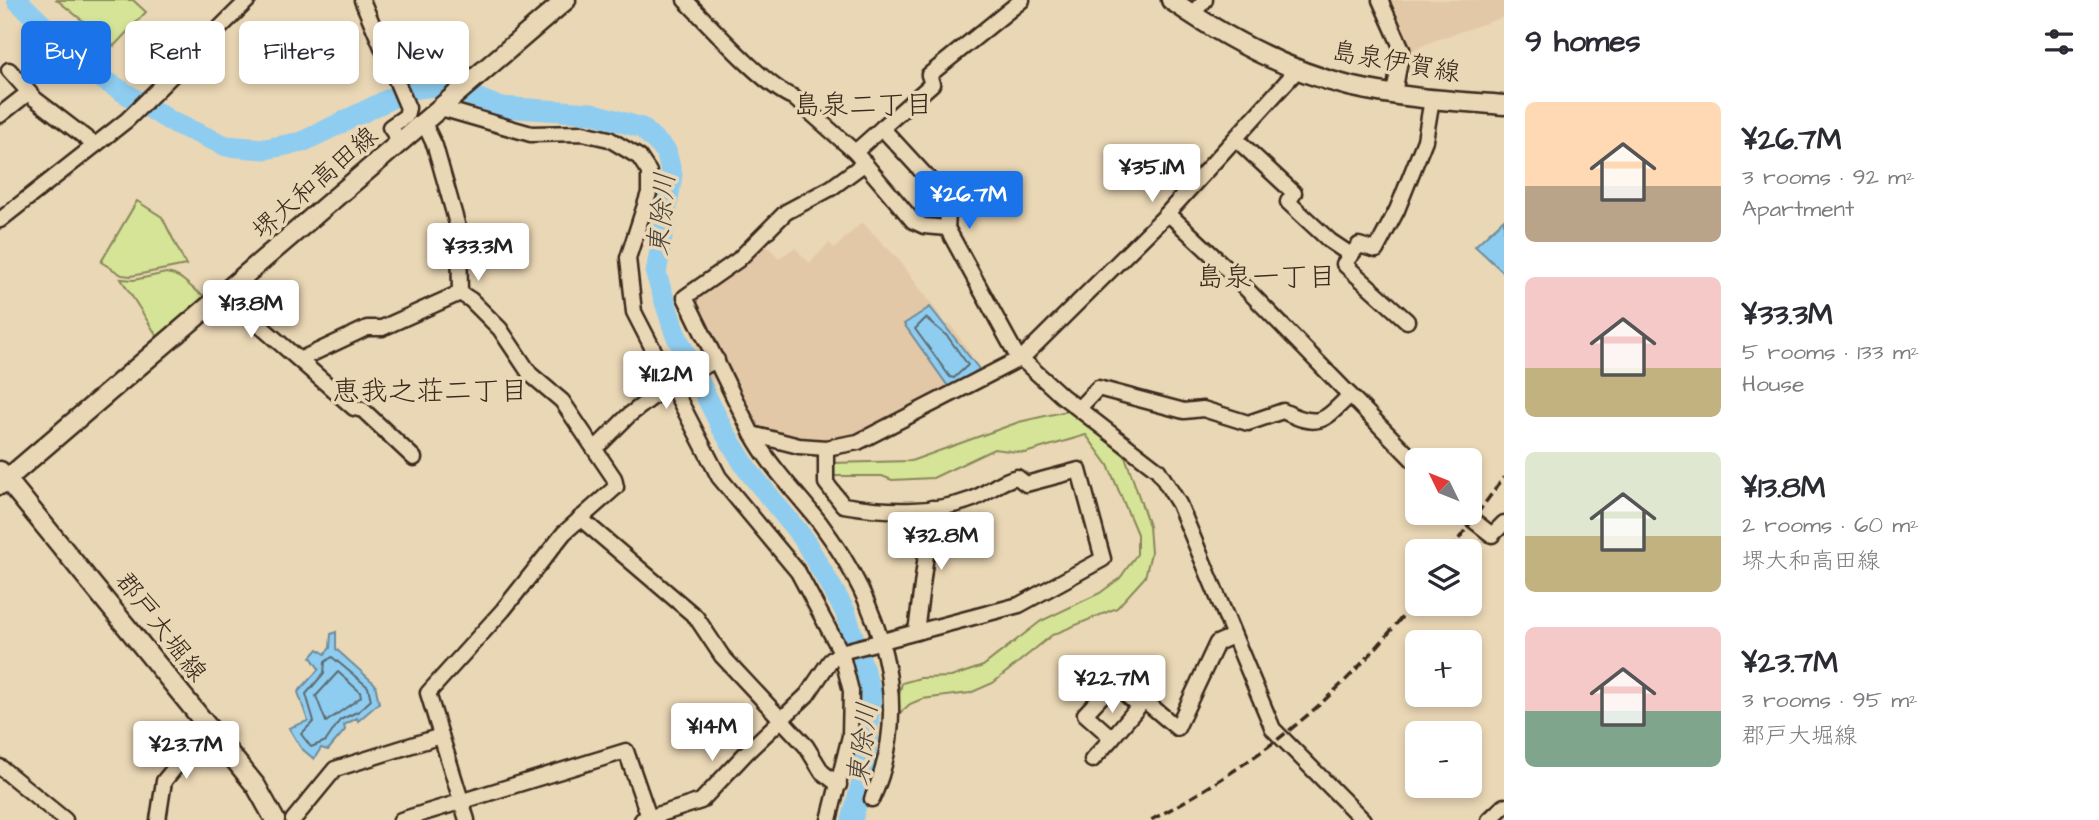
<!DOCTYPE html>
<meta charset="utf-8">
<style>
:root{--surface:#fff;--page:#f7f7f7;--text:#2b2b33;--muted:#7c7c81;--accent:#1a73e8}
body{margin:0;font-family:"Architects Daughter","Klee One",sans-serif;background:var(--page);color:var(--text);height:100vh;display:flex;flex-direction:column;font-size:26px;white-space:nowrap}
*{box-sizing:border-box;margin:0}
p{font-size:23px;color:var(--muted)}
.icon{flex:none;width:38px;height:38px;fill:none;stroke:currentColor;stroke-width:2;stroke-linecap:round;stroke-linejoin:round}
.map{position:relative;flex:1;overflow:hidden}
.sheet{display:flex;flex-direction:column;background:var(--surface);width:595px}
.sheet>*{flex:none}
.guide{position:absolute;left:21px;top:21px;width:665px;height:63px;display:flex;gap:14px}
.needle{width:46px;rotate:313deg}
.controls{position:absolute;left:1405px;top:448px;display:grid;gap:14px}
.controls a{display:grid;place-items:center;width:77px;height:77px;border-radius:10px;background:var(--surface);box-shadow:0 4px 10px #0003;font-size:35px}
.price{position:absolute;translate:-50% -60px;padding:0 16px;border-radius:7px;background:#fff;color:#222;font-size:23px;line-height:46px;filter:drop-shadow(0 2px 4px #0008)}
.price::after{content:'';position:absolute;left:50%;top:42px;width:21px;height:16px;margin-left:-10px;background:inherit;clip-path:polygon(0 0,100% 0,50% 100%)}
.price.on{background:var(--accent);color:#fff}
ul{padding:0;list-style:none}
li{display:flex;align-items:center;gap:21px;height:175px;padding:0 21px}
li span{display:grid;place-items:center;flex:none;width:196px;height:140px;border-radius:10px;color:#555}
li>.icon{margin-inline-start:auto}
span .icon{width:84px;height:84px;fill:#fffc;stroke-width:1}
li b{font-size:30px}
h2{display:flex;justify-content:space-between;align-items:center;height:84px;padding:0 21px;font-size:30px}
.chip{padding:0 24px;border-radius:10px;background:var(--surface);box-shadow:0 4px 10px #0003;font-size:24px;line-height:63px}
.chip.on{background:var(--accent);color:#fff}
main{display:flex;flex:1;min-height:0}
.map>svg:first-child{display:block}
.built{fill:#e3c8a7}
.green{fill:#d5e497;stroke:#88875a;stroke-width:2}
.water{fill:#8fcdf0;stroke:#6d8c9c;stroke-width:2}
.lines{fill:none;stroke-linecap:round;stroke-linejoin:round}
.shore{stroke:#5d6b72;stroke-width:2}
.river{stroke:#8fcdf0;stroke-width:21}
.minor-casing{stroke:#3b2a1e;stroke-width:19}
.major-casing{stroke:#3b2a1e;stroke-width:23}
.minor{stroke:#ead7b5;stroke-width:14}
.major{stroke:#ead7b5;stroke-width:18}
.rail{stroke:#3b2a1e;stroke-width:3.5;stroke-dasharray:10 5;stroke-linecap:butt}
.labels{text-anchor:middle;dominant-baseline:central;stroke-width:7;stroke-linejoin:round;paint-order:stroke}
.street-label{font-size:26px;fill:#3b2a1e;stroke:#ead7b5}
.neighbourhood-label{font-size:28px;fill:#3b2a1e;stroke:#ead7b5}
.water-label{font-size:28px;font-style:italic;fill:#48423e;stroke:#ead7b5}
</style>
<main>
<div class="map">
<svg width="1504" height="820" viewBox="0 0 1504 820">
<rect width="100%" height="100%" fill="#ead7b5"/>
<filter id="ink" filterUnits="userSpaceOnUse"><feTurbulence type="fractalNoise" baseFrequency=".0143" numOctaves="2"/><feDisplacementMap in="SourceGraphic" scale="14" xChannelSelector="R" yChannelSelector="G"/><feConvolveMatrix kernelMatrix="1 2 1 2 8 2 1 2 1" color-interpolation-filters="sRGB"/></filter>
<g filter="url(#ink)">
<g class="built">
<path d="M1384,0H1504V17L1433,41L1415,49L1410,58Z"/>
<path d="M862,222L899,260L947,325L950,324L981,369L954,388L855,438L802,442L757,430L694,299L762,241L779,258L795,248L810,263L829,243L835,248Z"/>
</g>
<g class="green">
<path d="M57,0H133L146,12L114,46Z"/>
<path d="M137,201L162,217L186,265L131,276L122,275L101,262Z"/>
<path d="M166,273C185,275 190,291 207,297L159,339L121,279L134,280Z"/>
<path d="M1071,410L1125,456L1149,526L1151,553L1145,577L1117,608L1052,635L993,683L970,693L922,699L910,704L893,719L902,683L920,678L951,677L983,666L1041,621L1100,593L1120,578L1137,554V534L1108,465L1086,435L1025,453L994,449L933,478L892,480L882,476H831V463L911,461L1019,422Z"/>
</g>
<g class="water">
<path d="M1504,219V273L1475,246Z"/>
<path d="M930,307L979,369L950,389L904,324Z"/>
<path d="M336,632V649L375,684L379,703L358,721L357,718L344,725L345,730L328,750L321,748L314,759L301,748L289,728L308,721L298,692L319,669L311,657L318,649L325,654L330,648L331,634Z"/>
</g>
<g class="lines">
<g class="shore">
<path d="M926,318L948,337L968,365L954,378L950,377L915,329Z"/>
<path d="M332,657L368,687L371,700L359,711L340,720L326,741L311,747L301,734L314,721L306,694L324,673L325,662Z"/>
<path d="M338,672L360,692L361,697L326,722L316,696Z"/>
</g>
<path class="river" d="M17,0L91,72L172,122L226,146L265,149L302,142L410,89L444,85L499,107L592,113L642,128L666,151L672,175L656,274L675,333L722,428L747,469L803,538L845,611L871,693L864,774L852,820"/>
<g class="minor-casing">
<g id="minor">
<path d="M362,0L408,108L406,116L390,127L401,143"/>
<path d="M685,0C710,25 764,86 793,97L855,152L913,221L924,226L947,228L1016,354L1062,396L1158,470L1179,504L1273,729L1363,820"/>
<path d="M1380,0L1402,49L1394,94"/>
<path d="M1192,14L1205,0"/>
<path d="M9,70L35,99L95,145"/>
<path d="M441,108L531,134L583,133L609,139L639,157L649,172V193L628,258L634,312L719,477L798,572L841,652L851,691L850,736L829,820"/>
<path d="M0,115L28,93"/>
<path d="M424,123L435,146L459,231L460,293"/>
<path d="M1236,139L1294,193L1288,202L1330,241L1351,255L1344,264L1407,321"/>
<path d="M855,152L882,128"/>
<path d="M865,163L831,188L786,212L738,260L685,297L752,434L799,446L826,448L858,442L1023,357L1165,216L1299,68"/>
<path d="M1165,216L1172,217L1224,266L1418,465"/>
<path d="M0,220L127,120L248,0"/>
<path d="M947,228L949,201L882,128L932,84L929,75L1022,0"/>
<path d="M1351,255L1359,245L1376,250L1397,210L1425,140L1432,99"/>
<path d="M225,295L354,408L363,410L414,458"/>
<path d="M301,359L367,328H382L460,293L471,300L500,329L530,374L562,401L614,478L616,487L564,533L503,610L428,693L467,820"/>
<path d="M1079,408L1098,388L1184,411L1203,409L1248,423L1283,411C1319,429 1324,421 1350,395"/>
<path d="M752,434C770,467 797,493 820,523C880,604 915,702 872,799"/>
<path d="M595,449L628,416L671,383L717,360"/>
<path d="M1464,513L1492,535L1504,523"/>
<path d="M580,518L696,617L722,656L806,746L822,772L839,785"/>
<path d="M916,632L932,508"/>
<path d="M1112,738L1144,700"/>
<path d="M1092,760L1112,738L1085,714L1114,683L1133,701L1144,700L1177,728L1217,643L1233,636"/>
<path d="M0,767L65,820"/>
<path d="M158,820L164,781L192,747L212,732"/>
<path d="M293,820L335,769L441,736"/>
<path d="M401,820L626,751L650,820"/>
<path d="M642,820L701,801L747,752L807,695L830,661L841,652L1019,605L1103,559L1079,470L1026,484L1017,477C999,481 989,492 973,499C934,514 884,512 843,505L826,483V448"/>
<path d="M1489,820L1504,806"/>
</g>
</g>
<g class="major-casing">
<g id="major">
<path d="M1171,0C1224,37 1285,70 1349,86C1400,98 1452,101 1504,105"/>
<path d="M0,471L256,786L275,820"/>
<path d="M0,485L566,0"/>
</g>
</g>
<use href="#minor" class="minor"/>
<use href="#major" class="major"/>
<g class="rail">
<path d="M1450,551L1504,477"/>
<path d="M1151,820C1258,763 1345,695 1418,596"/>
</g>
</g>
</g>
<g class="labels">
<g class="street-label">
<text transform="translate(1396 62) rotate(10)">島泉伊賀線</text>
<text transform="translate(315 183) rotate(-41)">堺大和高田線</text>
<text transform="translate(161 627) rotate(52)">郡戸大堀線</text>
</g>
<g class="neighbourhood-label">
<text x="863" y="105">島泉二丁目</text>
<text x="1266" y="277">島泉一丁目</text>
<text x="430" y="391">恵我之荘二丁目</text>
</g>
<g class="water-label">
<text transform="translate(662 214) rotate(-85)">東除川</text>
<text transform="translate(863 744) rotate(-83)">東除川</text>
</g>
</g>
</svg>
<div class="controls">
<a><svg class="needle" viewBox="-14 -14 28 28"><path d="M0-13l5 13h-10z" fill="#e53935"/><path d="M0 13l5-13h-10z" fill="#7c7c81"/></svg></a>
<a><svg class="icon" aria-label="layers" viewBox="0 0 24 24"><path d="M12 4l9 5-9 5-9-5zM3 14l9 5 9-5"/></svg></a>
<a>+</a>
<a>−</a>
</div>
<b class="price" style="left:1152px;top:204px">¥35.1M</b>
<b class="price on" style="left:969px;top:231px">¥26.7M</b>
<b class="price" style="left:478px;top:283px">¥33.3M</b>
<b class="price" style="left:251px;top:340px">¥13.8M</b>
<b class="price" style="left:666px;top:411px">¥11.2M</b>
<b class="price" style="left:941px;top:572px">¥32.8M</b>
<b class="price" style="left:1112px;top:715px">¥22.7M</b>
<b class="price" style="left:712px;top:763px">¥14M</b>
<b class="price" style="left:186px;top:781px">¥23.7M</b>
<div class="guide">
<a class="chip on">Buy</a>
<a class="chip">Rent</a>
<a class="chip">Filters</a>
<a class="chip">New</a>
</div>
</div>
<section class="sheet">
<h2>9 homes<svg class="icon" aria-label="filters" viewBox="0 0 24 24"><path d="M4 7h16M4 17h16"/><circle cx="9" cy="7" r="2"/><circle cx="15" cy="17" r="2"/></svg></h2>
<ul>
<li><span style="background:linear-gradient(#ffd9b3 60%,#b9a48a 0)"><svg class="icon" aria-label="home" viewBox="0 0 24 24"><path d="M3 11l9-7 9 7M6 9v11h12V9"/></svg></span><div><b>¥26.7M</b><p>3 rooms · 92 m²</p><p>Apartment</p></div></li>
<li><span style="background:linear-gradient(#f6c9c9 65%,#c2b280 0)"><svg class="icon" aria-label="home" viewBox="0 0 24 24"><path d="M3 11l9-7 9 7M6 9v11h12V9"/></svg></span><div><b>¥33.3M</b><p>5 rooms · 133 m²</p><p>House</p></div></li>
<li><span style="background:linear-gradient(#dfe7d0 60%,#c2b280 0)"><svg class="icon" aria-label="home" viewBox="0 0 24 24"><path d="M3 11l9-7 9 7M6 9v11h12V9"/></svg></span><div><b>¥13.8M</b><p>2 rooms · 60 m²</p><p>堺大和高田線</p></div></li>
<li><span style="background:linear-gradient(#f6c9c9 60%,#7fa58c 0)"><svg class="icon" aria-label="home" viewBox="0 0 24 24"><path d="M3 11l9-7 9 7M6 9v11h12V9"/></svg></span><div><b>¥23.7M</b><p>3 rooms · 95 m²</p><p>郡戸大堀線</p></div></li>
</ul>
</section>
</main>
